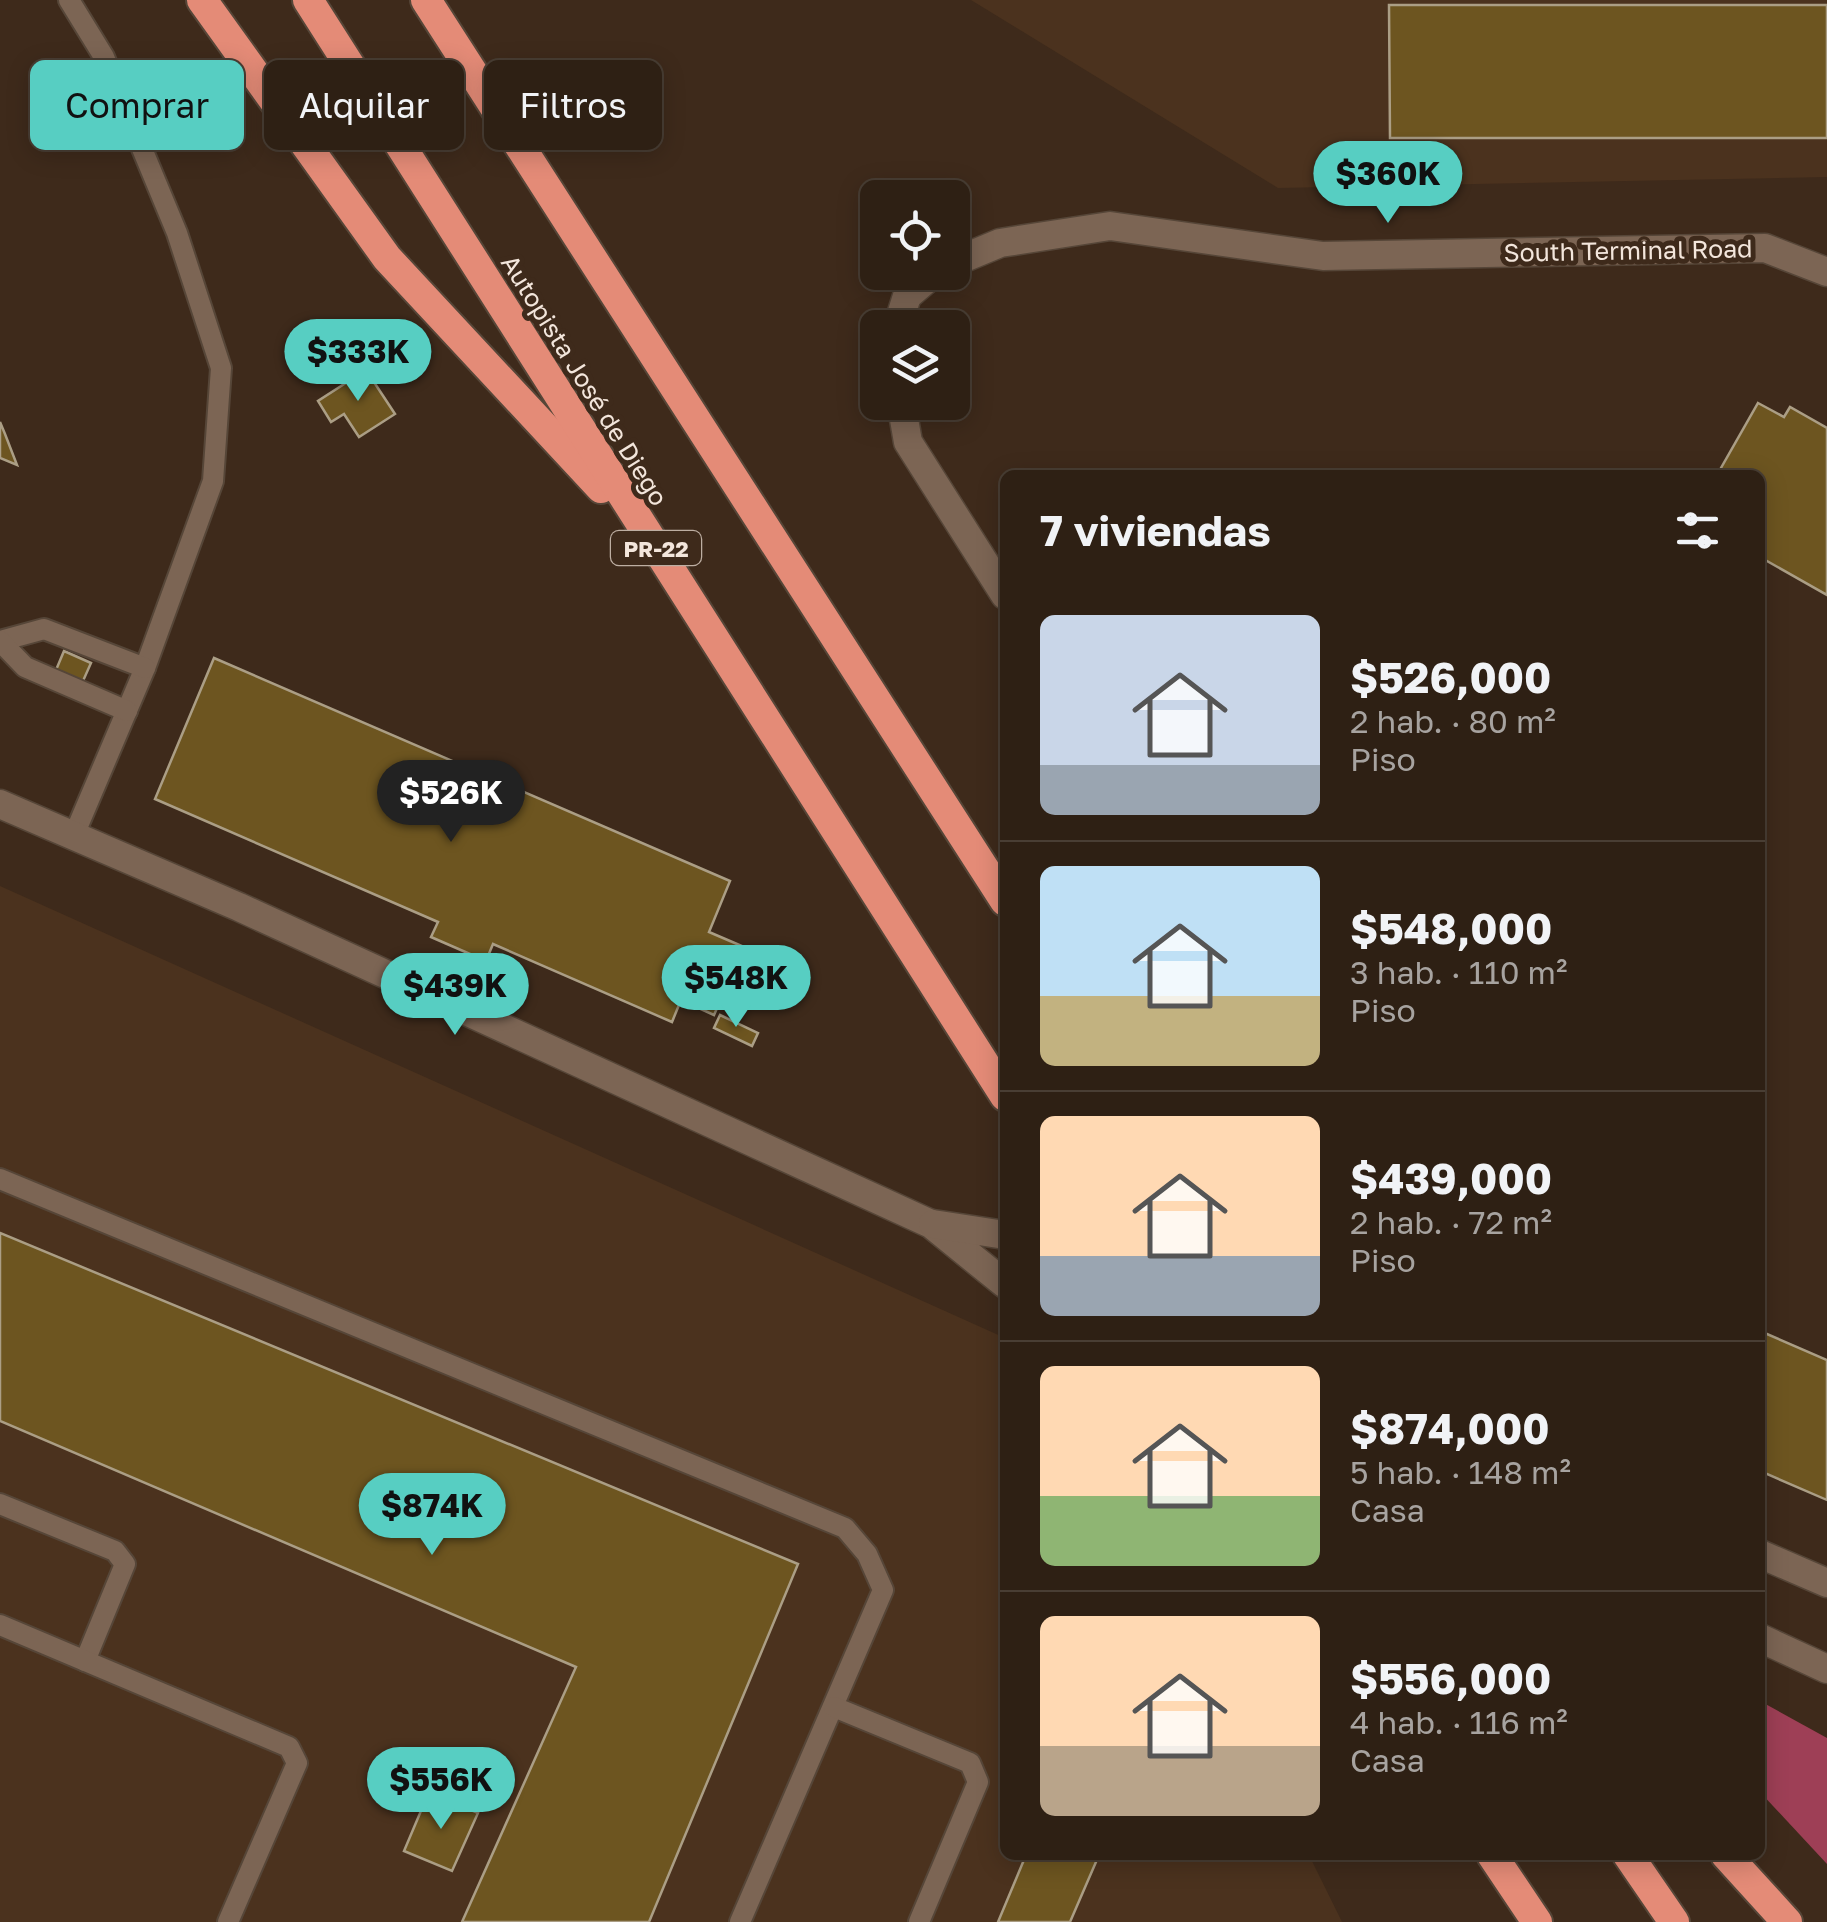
<!DOCTYPE html>
<html lang="es">
<meta charset="utf-8">
<style>
:root{--surface:#2e2014;--page:#3a2d22;--text:#f1f3f6;--muted:#a7a3a0;--line:#493e34;--accent:#57cec2}
body{margin:0;font-family:"Golos Text",sans-serif;background:var(--page);color:var(--text);height:100vh;display:flex;flex-direction:column;font-size:38px;white-space:nowrap}
*{box-sizing:border-box;margin:0}
p{font-size:32px;color:var(--muted)}
.icon{flex:none;width:55px;height:55px;fill:none;stroke:currentColor;stroke-width:2;stroke-linecap:round;stroke-linejoin:round}
.map{position:relative;flex:1;overflow:hidden}
.side{position:absolute;left:1000px;top:470px;width:765px;height:1390px;display:flex;flex-direction:column;background:var(--surface);border-radius:15px;box-shadow:0 5px 25px #0003,0 0 0 2px var(--line)}
.side>*{flex:none}
.guide{position:absolute;left:30px;top:60px;width:820px;height:90px;display:flex;gap:20px}
.tools{position:absolute;left:860px;top:180px;display:grid;gap:20px}
.tools a{display:grid;place-items:center;width:110px;height:110px;border-radius:15px;background:var(--surface);box-shadow:0 5px 25px #0003,0 0 0 2px var(--line);font-size:50px}
.price{position:absolute;translate:-50% -85px;padding:0 22px;border-radius:35px;background:var(--accent);color:#111;font-size:32px;line-height:65px;filter:drop-shadow(0 2px 5px #0008)}
.price::after{content:'';position:absolute;left:50%;top:60px;width:30px;height:22px;margin-left:-15px;background:inherit;clip-path:polygon(0 0,100% 0,50% 100%)}
.price.current{background:#222;color:#fff}
ul{padding:0;list-style:none}
li{display:flex;align-items:center;gap:30px;height:250px;padding:0 40px}
li+li{border-top:2px solid var(--line)}
li span{display:grid;place-items:center;flex:none;width:280px;height:200px;border-radius:15px;color:#555}
li>.icon{margin-inline-start:auto}
span .icon{width:120px;height:120px;fill:#fffc;stroke-width:1}
li b{font-size:42px}
h2{display:flex;justify-content:space-between;align-items:center;height:120px;padding:0 40px;font-size:42px}
.tag{padding:0 35px;border-radius:15px;background:var(--surface);box-shadow:0 5px 25px #0003,0 0 0 2px var(--line);font-size:35px;line-height:90px}
.tag.current{background:var(--accent);color:#111}
.map>svg:first-child{display:block}
.built{fill:#4b321e}
.forest{fill:#9e3f56}
.building{fill:#6d5520;stroke:#ab9e85;stroke-width:2.5}
.lines{fill:none;stroke-linecap:round;stroke-linejoin:round}
.service-casing{stroke:#564638;stroke-width:24}
.minor-casing{stroke:#564638;stroke-width:31}
.tertiary-casing{stroke:#564638;stroke-width:31}
.motorway-casing{stroke:#564638;stroke-width:34}
.service{stroke:#7c6554;stroke-width:20}
.minor{stroke:#7c6554;stroke-width:28}
.tertiary{stroke:#7c6554;stroke-width:28}
.motorway{stroke:#e48b77;stroke-width:30}
.labels{text-anchor:middle;dominant-baseline:central;stroke-width:10;stroke-linejoin:round;paint-order:stroke}
.shield{fill:#3e2a1b;stroke:#bdaea2;stroke-width:2.5}
.shield-label{font-size:22px;font-weight:bold;fill:#f3e6dc}
.street-label{font-size:25px;fill:#f3e6dc;stroke:#3e2a1b}
</style>
<div class="map">
<svg width="1827" height="1922" viewBox="0 0 1827 1922">
<rect width="100%" height="100%" fill="#3e2a1b"/>
<g class="built">
<path d="M971,0H1827V177L1278,188Z"/>
<path d="M0,886L1005,1338V1855H1309L1342,1922H0Z"/>
</g>
<path class="forest" d="M1760,1701L1827,1738V1864L1760,1792Z"/>
<g class="building">
<path d="M1389,5H1827V138H1390Z"/>
<path d="M366,370L395,414L359,437L344,414L331,422L318,401Z"/>
<path d="M1758,403L1784,417L1790,407L1827,428V595L1760,557V475H1717Z"/>
<path d="M0,422L5,434L17,465L0,458Z"/>
<path d="M64,651L91,663L83,681L56,670Z"/>
<path d="M214,658L730,881L709,932L744,947L714,1015L681,1000L672,1022L493,944L486,961L431,937L438,922L155,799Z"/>
<path d="M720,1015L758,1033L752,1046L714,1028Z"/>
<path d="M0,1233L798,1564L649,1922H462L576,1667L0,1421Z"/>
<path d="M1760,1331L1827,1360V1500L1760,1471Z"/>
<path d="M429,1792L478,1813L452,1871L404,1851Z"/>
<path d="M1026,1855H1099L1070,1922H998Z"/>
</g>
<g class="lines">
<g class="service-casing">
<g id="service">
<path d="M69,0L104,57L177,233L221,368L213,481L145,668L74,835"/>
<path d="M0,641L44,629L145,668"/>
<path d="M0,641L25,667L127,711"/>
<path d="M0,1179L845,1528L867,1554L883,1590L740,1922"/>
<path d="M0,1504L115,1551L125,1564L85,1661"/>
<path d="M0,1625L289,1747L297,1763L228,1922"/>
<path d="M834,1707L970,1763L978,1782L919,1922"/>
</g>
</g>
<g class="minor-casing">
<g id="minor">
<path d="M952,263L1000,243L1110,226L1323,256L1765,248L1827,272"/>
<path d="M897,328L907,296L935,272"/>
<path d="M901,402L908,442L1005,595"/>
</g>
</g>
<g class="tertiary-casing">
<g id="tertiary">
<path d="M0,804L239,907L931,1224L1005,1284"/>
<path d="M933,1224L1005,1235"/>
<path d="M1760,1554L1827,1583"/>
<path d="M1760,1638L1827,1669"/>
</g>
</g>
<g class="motorway-casing">
<g id="motorway">
<path d="M202,0L387,258L601,488"/>
<path d="M308,0L1005,1096"/>
<path d="M426,0L1005,901"/>
<path d="M1492,1855L1537,1922"/>
<path d="M1628,1855L1674,1922"/>
<path d="M1726,1855L1787,1922"/>
</g>
</g>
<use href="#service" class="service"/>
<use href="#minor" class="minor"/>
<use href="#tertiary" class="tertiary"/>
<use href="#motorway" class="motorway"/>
</g>
<g class="labels">
<rect class="shield" x="611" y="531" width="90" height="34" rx="8"/>
<g class="shield-label">
<text x="656" y="548">PR-22</text>
</g>
<g class="street-label">
<text transform="translate(1628 250) rotate(-1)">South Terminal Road</text>
<text transform="translate(585 380) rotate(58)">Autopista José de Diego</text>
</g>
</g>
</svg>
<div class="tools">
<a><svg class="icon" aria-label="locate" viewBox="0 0 24 24"><circle cx="12" cy="12" r="6"/><path d="M12 2v4M12 18v4M2 12h4M18 12h4"/></svg></a>
<a><svg class="icon" aria-label="layers" viewBox="0 0 24 24"><path d="M12 4l9 5-9 5-9-5zM3 14l9 5 9-5"/></svg></a>
</div>
<b class="price" style="left:1388px;top:226px">$360K</b>
<b class="price" style="left:358px;top:404px">$333K</b>
<b class="price current" style="left:451px;top:845px">$526K</b>
<b class="price" style="left:736px;top:1030px">$548K</b>
<b class="price" style="left:455px;top:1038px">$439K</b>
<b class="price" style="left:432px;top:1558px">$874K</b>
<b class="price" style="left:441px;top:1832px">$556K</b>
<div class="guide">
<a class="tag current">Comprar</a>
<a class="tag">Alquilar</a>
<a class="tag">Filtros</a>
</div>
<section class="side">
<h2>7 viviendas<svg class="icon" aria-label="filters" viewBox="0 0 24 24"><path d="M4 7h16M4 17h16"/><circle cx="9" cy="7" r="2"/><circle cx="15" cy="17" r="2"/></svg></h2>
<ul>
<li><span style="background:linear-gradient(#c9d6e8 75%,#9aa5b1 0)"><svg class="icon" aria-label="home" viewBox="0 0 24 24"><path d="M3 11l9-7 9 7M6 9v11h12V9"/></svg></span><div><b>$526,000</b><p>2 hab. · 80 m²</p><p>Piso</p></div></li>
<li><span style="background:linear-gradient(#bfe0f5 65%,#c2b280 0)"><svg class="icon" aria-label="home" viewBox="0 0 24 24"><path d="M3 11l9-7 9 7M6 9v11h12V9"/></svg></span><div><b>$548,000</b><p>3 hab. · 110 m²</p><p>Piso</p></div></li>
<li><span style="background:linear-gradient(#ffd9b3 70%,#9aa5b1 0)"><svg class="icon" aria-label="home" viewBox="0 0 24 24"><path d="M3 11l9-7 9 7M6 9v11h12V9"/></svg></span><div><b>$439,000</b><p>2 hab. · 72 m²</p><p>Piso</p></div></li>
<li><span style="background:linear-gradient(#ffd9b3 65%,#8fb573 0)"><svg class="icon" aria-label="home" viewBox="0 0 24 24"><path d="M3 11l9-7 9 7M6 9v11h12V9"/></svg></span><div><b>$874,000</b><p>5 hab. · 148 m²</p><p>Casa</p></div></li>
<li><span style="background:linear-gradient(#ffd9b3 65%,#b9a48a 0)"><svg class="icon" aria-label="home" viewBox="0 0 24 24"><path d="M3 11l9-7 9 7M6 9v11h12V9"/></svg></span><div><b>$556,000</b><p>4 hab. · 116 m²</p><p>Casa</p></div></li>
</ul>
</section>
</div>
